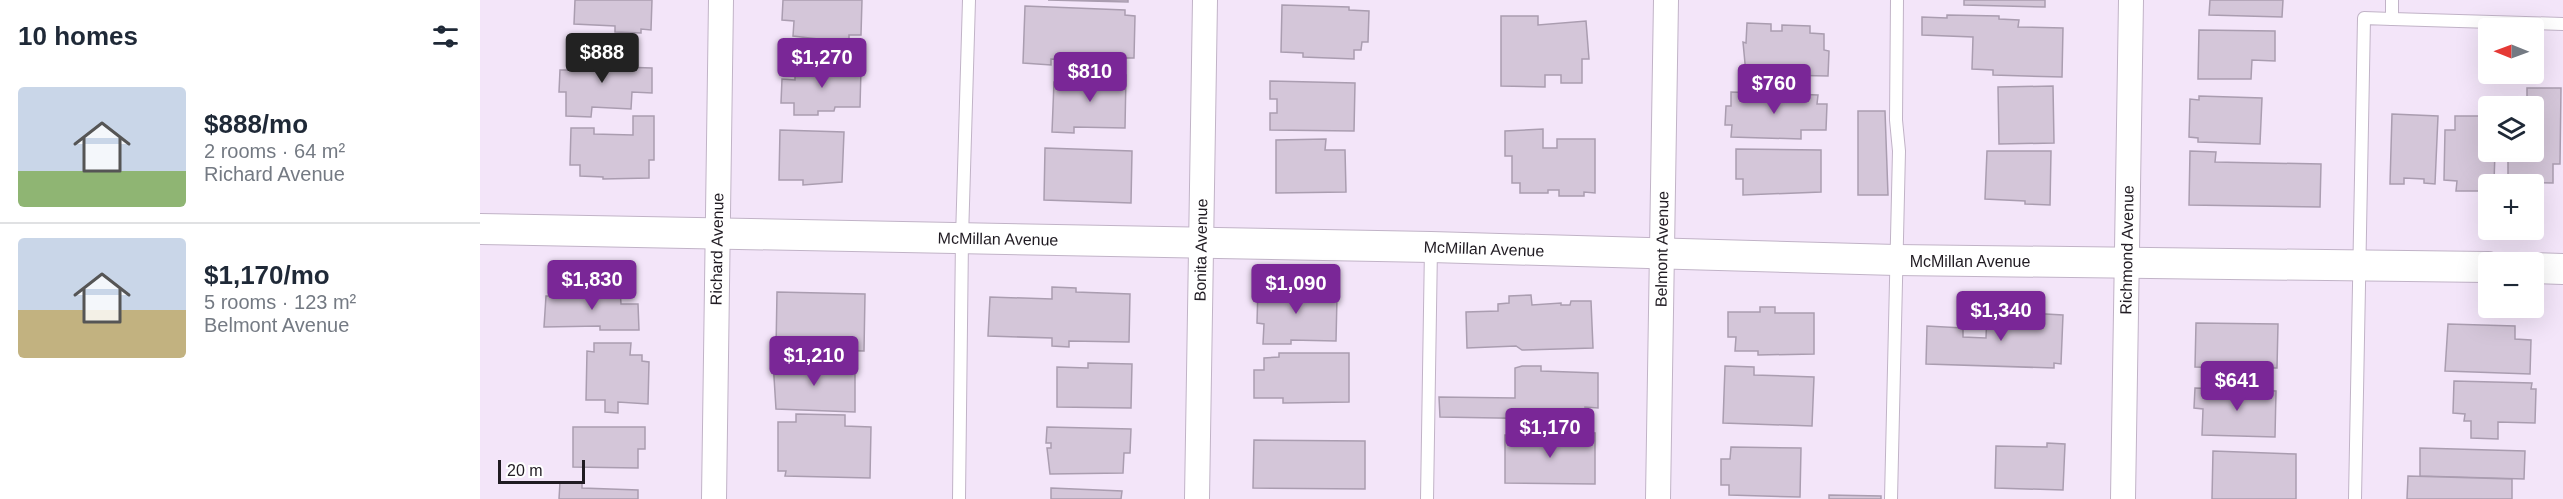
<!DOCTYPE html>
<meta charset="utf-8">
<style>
:root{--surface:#fff;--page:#f6f6f7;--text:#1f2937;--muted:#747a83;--line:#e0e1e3;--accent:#7a2797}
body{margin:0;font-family:Arial,sans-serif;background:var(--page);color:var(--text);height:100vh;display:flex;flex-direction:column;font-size:22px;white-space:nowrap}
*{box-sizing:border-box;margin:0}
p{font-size:20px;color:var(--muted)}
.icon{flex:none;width:33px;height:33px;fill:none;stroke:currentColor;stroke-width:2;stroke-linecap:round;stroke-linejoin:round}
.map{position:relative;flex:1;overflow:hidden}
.drawer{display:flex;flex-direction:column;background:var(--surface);width:480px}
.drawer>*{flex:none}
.needle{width:39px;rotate:271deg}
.buttons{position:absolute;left:1998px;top:18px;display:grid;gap:12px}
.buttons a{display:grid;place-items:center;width:66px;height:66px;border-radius:6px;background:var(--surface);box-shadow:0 6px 24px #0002;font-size:30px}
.scale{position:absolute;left:18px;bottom:15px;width:87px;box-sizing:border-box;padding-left:6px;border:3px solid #201b22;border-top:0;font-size:16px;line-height:21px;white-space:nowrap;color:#201b22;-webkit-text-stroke:4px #fff;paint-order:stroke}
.price{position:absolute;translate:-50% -51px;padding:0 14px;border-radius:6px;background:var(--accent);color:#fff;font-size:20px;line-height:39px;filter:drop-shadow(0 2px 3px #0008)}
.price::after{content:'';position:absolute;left:50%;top:36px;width:18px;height:14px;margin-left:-9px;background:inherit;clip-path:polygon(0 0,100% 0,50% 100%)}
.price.active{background:#222;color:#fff}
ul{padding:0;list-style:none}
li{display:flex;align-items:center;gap:18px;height:150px;padding:0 18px}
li+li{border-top:2px solid var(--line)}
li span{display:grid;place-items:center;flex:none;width:168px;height:120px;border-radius:6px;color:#555}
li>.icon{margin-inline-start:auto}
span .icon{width:72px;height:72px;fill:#fffc;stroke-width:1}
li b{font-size:26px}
h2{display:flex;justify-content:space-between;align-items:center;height:72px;padding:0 18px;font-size:26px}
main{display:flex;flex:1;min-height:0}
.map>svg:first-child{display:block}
.building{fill:#d4c6d9;stroke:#aa9db0;stroke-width:1.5}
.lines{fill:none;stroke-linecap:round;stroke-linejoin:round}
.service-casing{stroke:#c1b3c7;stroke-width:14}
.minor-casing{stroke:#c1b3c7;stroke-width:26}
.tertiary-casing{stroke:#c1b3c7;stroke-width:32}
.service{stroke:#fff;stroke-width:12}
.minor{stroke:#fff;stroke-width:24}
.tertiary{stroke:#fff;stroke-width:30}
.labels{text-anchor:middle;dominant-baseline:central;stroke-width:6;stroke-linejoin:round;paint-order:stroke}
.street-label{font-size:16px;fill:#201b22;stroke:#fff}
</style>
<main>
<section class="drawer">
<h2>10 homes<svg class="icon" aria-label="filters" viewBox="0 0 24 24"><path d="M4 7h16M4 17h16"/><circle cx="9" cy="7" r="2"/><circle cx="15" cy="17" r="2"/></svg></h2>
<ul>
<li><span style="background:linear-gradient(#c9d6e8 70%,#8fb573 0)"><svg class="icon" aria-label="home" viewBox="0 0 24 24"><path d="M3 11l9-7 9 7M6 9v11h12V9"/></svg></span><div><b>$888/mo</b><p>2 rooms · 64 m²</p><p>Richard Avenue</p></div></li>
<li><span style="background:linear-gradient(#c9d6e8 60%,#c2b280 0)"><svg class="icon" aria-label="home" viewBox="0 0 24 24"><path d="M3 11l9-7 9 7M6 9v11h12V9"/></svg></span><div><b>$1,170/mo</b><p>5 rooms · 123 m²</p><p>Belmont Avenue</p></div></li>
</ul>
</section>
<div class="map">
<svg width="2083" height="499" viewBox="0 0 2083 499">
<rect width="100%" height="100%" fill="#f3e5f9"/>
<g class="building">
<path d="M95,0H172L171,30L161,29V33L135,32V26L94,24Z"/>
<path d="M303,0H382L381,35H369V39L355,41L313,36L314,21L302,20Z"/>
<path d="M568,0H648V2Z"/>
<path d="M1484,0H1565V7L1484,5Z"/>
<path d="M1730,0H1803L1802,17L1729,15Z"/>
<path d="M802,5L869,7V10L889,11L888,42H882L881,50H874V59L823,57V53L801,52Z"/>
<path d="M545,6L645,10V15L655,16L654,58H643V62L571,59V65L543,63Z"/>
<path d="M1467,15L1519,16V19L1539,20L1538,27L1583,28L1582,77L1513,75V70L1492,69L1493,37L1442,35V17L1467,18Z"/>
<path d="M1021,16H1058V25L1106,21L1109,59H1102V83H1081V75H1065V87L1021,86Z"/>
<path d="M1267,23L1291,24V31H1302V25L1330,26V33L1344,34V50L1349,51L1348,76L1297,75V71H1290V74H1266L1263,42L1266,43Z"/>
<path d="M1719,30L1795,31V61L1772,60L1771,79H1718Z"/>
<path d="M105,55L142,56L141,67L172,68V93L152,92L151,109L112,107L111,117L86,116V92H79L80,70H87V61L104,62Z"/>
<path d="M332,65L381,69L380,107H355L354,111H338V115H314V103H301L302,79L315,80V68H332Z"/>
<path d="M606,73L646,75L645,128L594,127V133L572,132L574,82L605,83Z"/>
<path d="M790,81L875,83L874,131L790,130V113H797V99H790Z"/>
<path d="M1573,86L1574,143L1519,144L1518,87Z"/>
<path d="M2047,88H2081L2080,164H2073V183L2028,182V155H2036V152H2054V106H2047Z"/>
<path d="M1251,92L1338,95L1337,104H1347L1346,130H1321V139L1251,137L1252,125H1245L1246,106H1251Z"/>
<path d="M1719,96L1782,98L1780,144L1718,142V138L1709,137L1710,99L1719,100Z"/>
<path d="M1378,111H1405L1408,195H1378Z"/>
<path d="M1912,114L1958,116L1955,184L1944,183V179L1924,178V184H1910Z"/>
<path d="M153,116H174V160H169V178L123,179V177L100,176V165H90L91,128H114V134L153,135Z"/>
<path d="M1975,116H2008V152H2015L2014,182H2004V191H1976L1977,181L1964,180L1965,130H1975Z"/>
<path d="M1063,129V148H1077V139H1115V193L1104,192V196H1079V190H1068V193H1040V183H1032V156H1025V131Z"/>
<path d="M300,130L364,132L362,182L323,185V180H299Z"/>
<path d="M846,139L845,150H865L866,192L796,193V140Z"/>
<path d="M565,148L652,151L651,203L564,200Z"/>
<path d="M1256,149L1341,150V192L1263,195V179H1256Z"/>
<path d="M1507,151H1571L1570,205L1545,204V201L1505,199Z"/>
<path d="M1710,151L1736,152L1735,162L1841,164L1840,207L1709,205Z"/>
<path d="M572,287L596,288V292L650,294L649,342L589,341V347L572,346V338L508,336L510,297L572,299Z"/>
<path d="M778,287L844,289V297H857L856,341L811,340V344H783L784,324L777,323Z"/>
<path d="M103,289H140L141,304H158L159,330H120V326L64,327L66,296H102Z"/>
<path d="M297,292L385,294L384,351L296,349Z"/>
<path d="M1051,295L1052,305L1081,303V305H1090L1091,301H1111L1113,348L1042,350L1036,346L987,348L986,312L1018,311V304L1029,303V296Z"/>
<path d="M1280,307H1295V313H1334V354L1278,355V351H1255L1256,337H1248V312H1280Z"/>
<path d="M1507,311L1583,315L1581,364L1574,363V368L1446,364L1447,326L1483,328V337L1506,338Z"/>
<path d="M1716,323L1798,324L1797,368L1715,367Z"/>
<path d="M1968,324L2035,326V339L2051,340L2050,374L1965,371Z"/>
<path d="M114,343H151L150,355H162V361L169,362L168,404L138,402V413L125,412V400H106L107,351L114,352Z"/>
<path d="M799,353H869V402L803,403V398H774V370H784V358L799,357Z"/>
<path d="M293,361H314L315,365L328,366V361L344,362L345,366H375V412L296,409Z"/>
<path d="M608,363L652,364L651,408L577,407V367L608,368Z"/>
<path d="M1042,366H1061V371L1118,373V408L1105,407V422H1077V419L960,417L959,397L1035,398V368Z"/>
<path d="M1245,366L1274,367V375L1334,377L1332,426L1243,423Z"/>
<path d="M1974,381L2052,383L2051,389H2056L2055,423L2018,422V439L1991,438V421H1984L1985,414L1973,413Z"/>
<path d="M1715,388L1796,391L1795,437L1722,435L1723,409L1714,408Z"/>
<path d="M316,414L365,415V426L391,427L390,478L305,476L306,471H298V422H316Z"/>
<path d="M93,427H165V449H158V468L93,467Z"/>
<path d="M567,427L651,429L650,453H644L643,473L570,474L567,448H571V443H566Z"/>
<path d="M1097,432L1115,433V484L1025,483V435L1097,436Z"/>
<path d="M774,440L885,441V489L773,488Z"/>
<path d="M1567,443L1585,444L1583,490L1515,488L1516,446L1567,447Z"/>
<path d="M1251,447L1321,448L1320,497L1249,495V485H1241V459H1250Z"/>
<path d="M1940,448L2045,451L2044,479L1940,476Z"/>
<path d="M1733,451L1816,454V499H1732Z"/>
<path d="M1928,476L2032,479V499H1927Z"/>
<path d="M80,482L102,483V488L158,490V499H79Z"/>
<path d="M571,488L642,491L641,499H571Z"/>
<path d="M1349,495L1401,496V499H1349Z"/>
</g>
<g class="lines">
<g class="service-casing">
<g id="service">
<path d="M1912,19L2083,24"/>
<path d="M479,499L482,238L489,0"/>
<path d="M947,499L951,247"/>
<path d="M1411,499L1419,151L1416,120L1417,0"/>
<path d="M1875,499L1884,18L1912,19V0"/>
</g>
</g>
<g class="minor-casing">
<g id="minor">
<path d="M234,499L241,0"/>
<path d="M717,499L725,0"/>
<path d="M1178,499L1186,0"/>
<path d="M1643,499L1651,0"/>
</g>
</g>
<g class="tertiary-casing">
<g id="tertiary">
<path d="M0,229L951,247L1416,260L2008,267"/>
<path d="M2054,268L2083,269"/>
</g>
</g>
<use href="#service" class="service"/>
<use href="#minor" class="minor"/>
<use href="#tertiary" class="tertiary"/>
</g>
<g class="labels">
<g class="street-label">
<text transform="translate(518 239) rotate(1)">McMillan Avenue</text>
<text transform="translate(237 249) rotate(-89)">Richard Avenue</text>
<text transform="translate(1004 249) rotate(2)">McMillan Avenue</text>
<text transform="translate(1182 249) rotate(-89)">Belmont Avenue</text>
<text transform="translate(721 250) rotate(-89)">Bonita Avenue</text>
<text transform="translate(1647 250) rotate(-89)">Richmond Avenue</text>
<text x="1490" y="261">McMillan Avenue</text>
</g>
</g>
</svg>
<div class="buttons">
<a><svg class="needle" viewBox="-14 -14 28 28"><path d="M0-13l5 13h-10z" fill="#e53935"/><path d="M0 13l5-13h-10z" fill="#747a83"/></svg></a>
<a><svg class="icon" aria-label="layers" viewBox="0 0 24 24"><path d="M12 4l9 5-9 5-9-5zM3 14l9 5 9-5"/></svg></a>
<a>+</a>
<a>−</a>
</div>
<div class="scale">20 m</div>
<b class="price active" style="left:122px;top:84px">$888</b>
<b class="price" style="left:342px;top:89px">$1,270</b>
<b class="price" style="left:610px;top:103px">$810</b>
<b class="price" style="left:1294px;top:115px">$760</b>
<b class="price" style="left:112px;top:311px">$1,830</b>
<b class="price" style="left:816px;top:315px">$1,090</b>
<b class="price" style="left:1521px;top:342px">$1,340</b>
<b class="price" style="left:334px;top:387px">$1,210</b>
<b class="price" style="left:1757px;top:412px">$641</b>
<b class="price" style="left:1070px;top:459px">$1,170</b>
</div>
</main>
